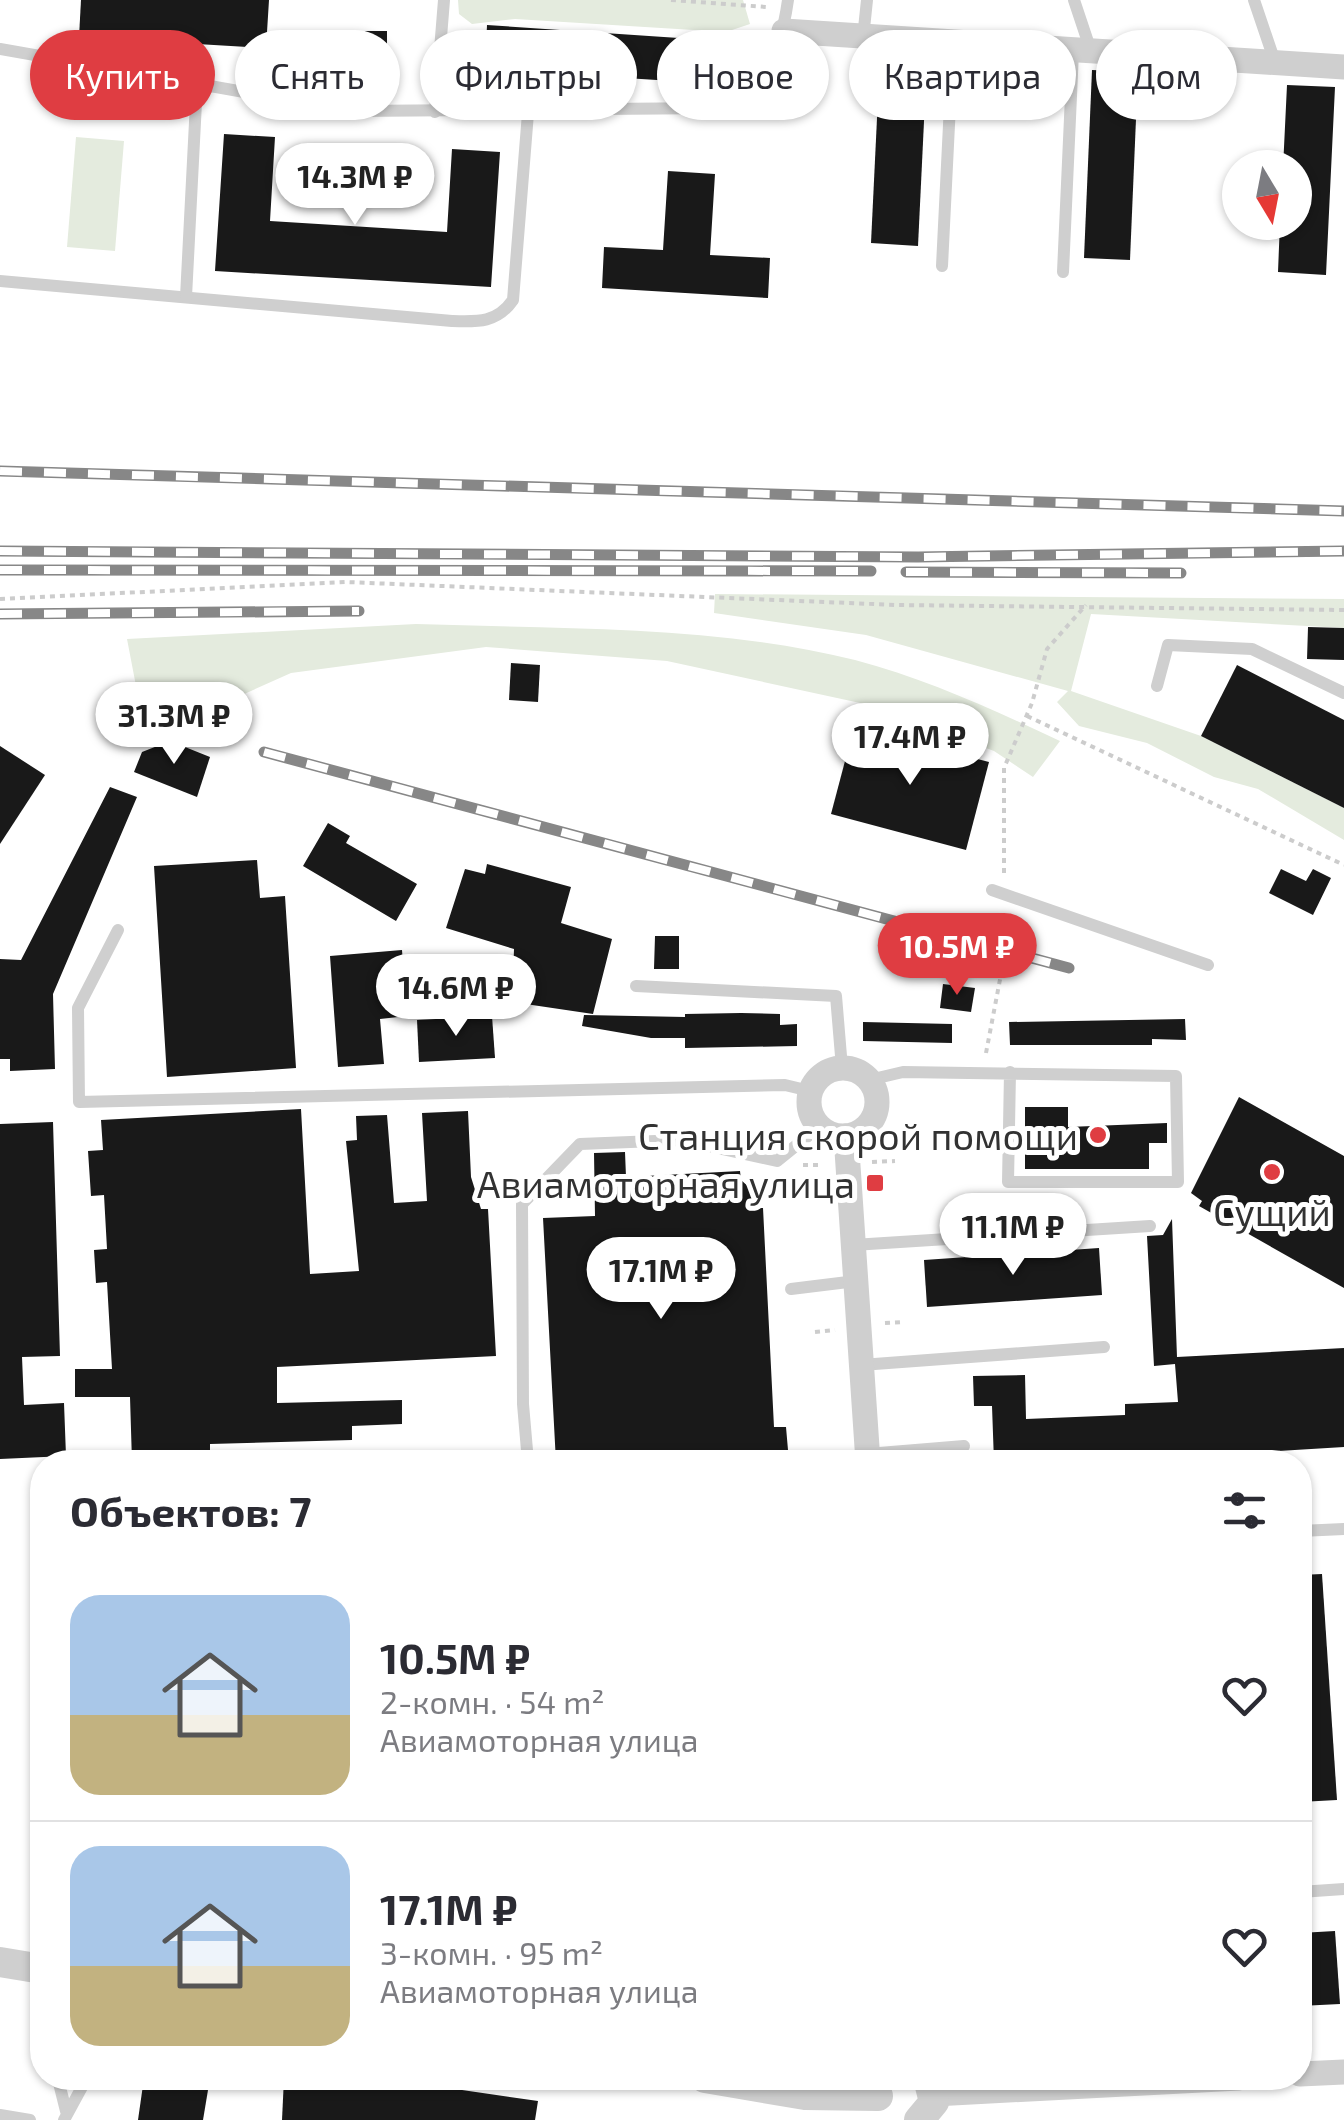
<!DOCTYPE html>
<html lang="ru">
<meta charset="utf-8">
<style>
:root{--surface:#fff;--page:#f2f2f3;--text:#2b2b33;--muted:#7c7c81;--line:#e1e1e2;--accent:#df3d42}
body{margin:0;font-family:"Exo 2",sans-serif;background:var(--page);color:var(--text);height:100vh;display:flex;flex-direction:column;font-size:38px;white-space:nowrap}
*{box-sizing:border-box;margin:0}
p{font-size:32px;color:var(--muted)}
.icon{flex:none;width:55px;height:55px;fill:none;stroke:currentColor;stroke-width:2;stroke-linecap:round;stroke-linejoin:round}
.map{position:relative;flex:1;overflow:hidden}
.sheet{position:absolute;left:30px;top:1450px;width:1282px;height:640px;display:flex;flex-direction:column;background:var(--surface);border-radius:40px;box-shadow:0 2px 8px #0004}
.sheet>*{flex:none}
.top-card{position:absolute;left:30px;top:30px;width:1285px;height:90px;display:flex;gap:20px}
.needle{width:65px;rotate:170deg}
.buttons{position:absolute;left:1222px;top:150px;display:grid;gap:20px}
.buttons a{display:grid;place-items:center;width:90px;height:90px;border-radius:50%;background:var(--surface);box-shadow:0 2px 8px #0004;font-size:50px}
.price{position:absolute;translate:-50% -85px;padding:0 22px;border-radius:35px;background:#fff;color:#222;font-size:32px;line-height:65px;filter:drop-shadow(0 2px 5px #0008)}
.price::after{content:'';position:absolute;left:50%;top:60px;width:30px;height:22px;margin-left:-15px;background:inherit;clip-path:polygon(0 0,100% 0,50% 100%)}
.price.current{background:var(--accent);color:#fff}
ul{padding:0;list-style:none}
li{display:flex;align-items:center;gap:30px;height:250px;padding:0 40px}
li+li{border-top:2px solid var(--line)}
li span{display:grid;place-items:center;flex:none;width:280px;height:200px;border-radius:30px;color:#555}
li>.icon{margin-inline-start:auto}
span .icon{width:120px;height:120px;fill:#fffc;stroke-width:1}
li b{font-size:42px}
h2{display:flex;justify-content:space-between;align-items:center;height:120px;padding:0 40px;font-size:42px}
.tag{padding:0 35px;border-radius:45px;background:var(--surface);box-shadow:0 2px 8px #0004;font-size:35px;line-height:90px}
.tag.current{background:var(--accent);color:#fff}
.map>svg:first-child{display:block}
.green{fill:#e4ebde}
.building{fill:#191919}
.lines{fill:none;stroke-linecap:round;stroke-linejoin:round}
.path{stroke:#ccc;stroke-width:4;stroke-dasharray:5 5;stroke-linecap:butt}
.service{stroke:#cfcfcf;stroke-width:12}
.minor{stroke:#cfcfcf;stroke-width:25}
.tertiary{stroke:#cfcfcf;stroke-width:30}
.rail-casing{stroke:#878787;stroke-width:11}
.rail{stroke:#fff;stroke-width:8;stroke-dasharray:22;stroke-linecap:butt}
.poi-dot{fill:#df3d42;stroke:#fff;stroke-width:4}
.labels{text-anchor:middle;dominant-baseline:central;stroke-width:10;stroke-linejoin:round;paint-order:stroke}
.poi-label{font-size:38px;fill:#323232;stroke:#fff;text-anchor:end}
</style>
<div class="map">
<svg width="1344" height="2120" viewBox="0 0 1344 2120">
<rect width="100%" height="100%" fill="#fff"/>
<g class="green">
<path d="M458,0H743L750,24L726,32L515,19L472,24L459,14Z"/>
<path d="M76,137L124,141L115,251L67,247Z"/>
<path d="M715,594L1344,599V628L1091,614L1071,691L1201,736L1344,808V840L1258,789L1214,777L1147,743L1079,726L1057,702L1068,691L866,635L714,613Z"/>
<path d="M416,624C561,629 714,625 855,660C927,679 994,710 1060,741L1033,777L994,751L874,706L667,661L486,647L291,673L146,738L127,639Z"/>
</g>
<g class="building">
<path d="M81,0H269L266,48L79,37Z"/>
<path d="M487,25L738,42L735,85L485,69Z"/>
<rect x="361" y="31" width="26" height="23"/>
<path d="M880,56L927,59L918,246L871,243Z"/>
<path d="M1092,70L1138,72L1130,260L1084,258Z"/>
<path d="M1287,85L1335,87L1326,275L1278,272L1280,222H1295V168H1283Z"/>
<path d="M224,134L275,137L270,221L447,232L452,149L500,152L491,287L215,271Z"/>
<path d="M668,171L715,174L710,255L770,258L768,298L602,288L604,247L663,250Z"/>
<path d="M1308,627L1344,628V660L1307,659Z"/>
<path d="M511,663L540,665L538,702L509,700Z"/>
<path d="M1237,665L1344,720V808L1201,736Z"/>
<path d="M854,727L989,762L966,850L831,814Z"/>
<path d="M170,741L210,757L197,797L134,772L142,752Z"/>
<path d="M0,746L45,775L0,844Z"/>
<path d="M110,787L137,797L53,994L55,1069L10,1071V1059H0V959L21,960Z"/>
<path d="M328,823L350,836L346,843L417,884L396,921L303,866Z"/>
<path d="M257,860L260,898L285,896L296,1068L167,1077L154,866Z"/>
<path d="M487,864L571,887L561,923L612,939L593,1014L512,1002L514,949L446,928L465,869L485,874Z"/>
<path d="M1281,869L1306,881L1313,869L1331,878L1313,915L1269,893Z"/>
<path d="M655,936H679V969H654Z"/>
<path d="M402,950L407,1016L380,1019L384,1064L338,1067L330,956Z"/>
<path d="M943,984L975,988L971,1012L940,1008Z"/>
<path d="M741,1013L780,1014V1025L797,1024V1046L685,1048V1038H651L582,1026L584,1015L685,1017V1014Z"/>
<path d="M492,1016L495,1058L419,1062L417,1020Z"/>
<path d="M1185,1019L1186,1040L1152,1039V1045H1010L1009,1022Z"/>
<path d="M863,1022L952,1024V1043L863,1041Z"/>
<path d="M1239,1097L1344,1156V1288L1199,1206L1202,1201L1191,1193Z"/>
<path d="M1025,1107H1068V1127L1167,1123V1143H1149V1169H1025Z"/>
<path d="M301,1109L310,1274L359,1271L346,1141L357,1140L356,1116L387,1115L394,1203L427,1201L422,1113L468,1111L471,1177L481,1209H488L496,1356L277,1367V1403L402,1400V1424L352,1426V1440L210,1444V1462H132L130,1397H75V1369H112L107,1282L96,1283L94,1250L107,1249L104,1195L91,1196L88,1151L103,1150L101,1120Z"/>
<path d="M53,1122L60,1356L22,1357L24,1405L64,1403L66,1456L0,1459V1124Z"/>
<path d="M625,1152L626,1177L740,1171L741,1180L751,1189L755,1208H763L774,1427H786L788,1450L775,1451L776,1462H556L543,1218L595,1216L594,1153Z"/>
<path d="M1172,1219L1177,1357L1344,1348V1447L1158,1458V1462H994L992,1406H974L973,1376L1025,1375L1026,1419L1125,1415V1404L1178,1402L1175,1364L1154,1366L1147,1236L1163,1235Z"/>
<path d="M1099,1248L1102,1295L927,1307L924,1260Z"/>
<path d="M1322,1574L1337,1800L1300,1802V1575Z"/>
<path d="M1335,1931L1340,2004L1300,2006V1933Z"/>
<path d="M144,2078H210L203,2120H138Z"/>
<path d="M284,2078H380L538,2101L535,2120H282Z"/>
</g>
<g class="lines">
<g class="path">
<path d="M671,0L766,7"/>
<path d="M0,599L346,582L896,605L1344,610"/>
<path d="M1027,716L1344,865"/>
<path d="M1004,873V768L1032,703L1047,649L1086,605"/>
<path d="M1012,931L1017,916"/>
<path d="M986,1053L1002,969"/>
<path d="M872,1162L895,1161"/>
<path d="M803,1165H823"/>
<path d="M885,1323L904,1322"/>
<path d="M815,1332L835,1330"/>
</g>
<g class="service">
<path d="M1074,0L1091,51"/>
<path d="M1254,0L1275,62"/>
<path d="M863,38L867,0"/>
<path d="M0,49L352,111L722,108C766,91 782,44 788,0"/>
<path d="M435,112L444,0"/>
<path d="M942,266L953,44"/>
<path d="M1063,272L1073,52"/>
<path d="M0,281L452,321C478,322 497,323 513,300L528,113"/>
<path d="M186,297L197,83"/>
<path d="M1157,686L1168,645L1252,649L1344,693"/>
<path d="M992,890L1208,965"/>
<path d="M118,930L78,1008L79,1102L785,1085L810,1091"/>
<path d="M636,986L836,996L842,1068"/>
<path d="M869,1080L903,1072L1176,1076L1178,1182H1008L1010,1072"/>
<path d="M853,1245L1150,1226"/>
<path d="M791,1289L856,1281"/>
<path d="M861,1365L1104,1347"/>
<path d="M867,1454L964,1446"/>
<path d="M528,1462L523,1404L522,1204L580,1144L681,1140L777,1161L819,1127"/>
<path d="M1300,1531L1344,1529"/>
<path d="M1300,1892L1344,1889"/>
<path d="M59,2083L66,2111"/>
<path d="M0,2115L30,2120"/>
<path d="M64,2120L82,2087"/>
</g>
<g class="minor">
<path d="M784,31L1344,67"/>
<circle cx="843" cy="1102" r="34"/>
<path d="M846,1136L868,1462"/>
<path d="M1300,2074L1344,2072"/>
<path d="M934,2094L1239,2078"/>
</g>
<g class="tertiary">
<path d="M0,1962L42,1969"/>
<path d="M705,2078L805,2095L878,2096"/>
<path d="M919,2120L934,2102L928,2078"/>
</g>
<g class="rail-casing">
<g id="rail">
<path d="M0,471L1344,511"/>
<path d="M0,551L918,557L1344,551"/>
<path d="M0,570L871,571"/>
<path d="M906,572L1181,573"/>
<path d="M0,614L359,611"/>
<path d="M264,752L1069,968"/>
</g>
</g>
<use href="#rail" class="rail"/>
</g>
<g class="poi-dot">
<circle cx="1098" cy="1135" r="10"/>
<circle cx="1272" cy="1172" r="10"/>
<rect x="865" y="1173" width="20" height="20" rx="5"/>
</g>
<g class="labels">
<g class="poi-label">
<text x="1078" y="1135">Станция скорой помощи</text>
<text x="855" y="1183">Авиамоторная улица</text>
<text x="1272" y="1211" text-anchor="middle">Сущий</text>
</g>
</g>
</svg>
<div class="buttons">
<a><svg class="needle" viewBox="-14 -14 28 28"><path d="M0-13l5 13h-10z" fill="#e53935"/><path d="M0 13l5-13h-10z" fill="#7c7c81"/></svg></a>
</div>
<b class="price" style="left:355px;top:228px">14.3M ₽</b>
<b class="price" style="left:174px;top:767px">31.3M ₽</b>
<b class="price" style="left:910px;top:788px">17.4M ₽</b>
<b class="price current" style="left:957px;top:998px">10.5M ₽</b>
<b class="price" style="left:456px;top:1039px">14.6M ₽</b>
<b class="price" style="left:1013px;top:1278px">11.1M ₽</b>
<b class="price" style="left:661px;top:1322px">17.1M ₽</b>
<div class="top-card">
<a class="tag current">Купить</a>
<a class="tag">Снять</a>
<a class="tag">Фильтры</a>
<a class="tag">Новое</a>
<a class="tag">Квартира</a>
<a class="tag">Дом</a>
</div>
<section class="sheet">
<h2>Объектов: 7<svg class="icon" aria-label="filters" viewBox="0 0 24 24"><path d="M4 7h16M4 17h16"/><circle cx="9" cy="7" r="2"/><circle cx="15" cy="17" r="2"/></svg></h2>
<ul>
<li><span style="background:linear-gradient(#a9c7e8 60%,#c2b280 0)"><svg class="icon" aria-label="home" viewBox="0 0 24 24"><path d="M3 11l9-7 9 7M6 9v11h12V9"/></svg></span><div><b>10.5M ₽</b><p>2-комн. · 54 m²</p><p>Авиамоторная улица</p></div><svg class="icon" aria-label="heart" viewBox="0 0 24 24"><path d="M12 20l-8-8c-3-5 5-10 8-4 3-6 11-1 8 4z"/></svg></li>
<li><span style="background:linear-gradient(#a9c7e8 60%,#c2b280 0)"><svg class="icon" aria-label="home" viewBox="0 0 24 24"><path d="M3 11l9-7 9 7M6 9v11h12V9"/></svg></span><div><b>17.1M ₽</b><p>3-комн. · 95 m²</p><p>Авиамоторная улица</p></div><svg class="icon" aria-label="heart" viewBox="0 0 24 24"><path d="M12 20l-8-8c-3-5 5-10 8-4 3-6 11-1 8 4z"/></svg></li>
</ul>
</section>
</div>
